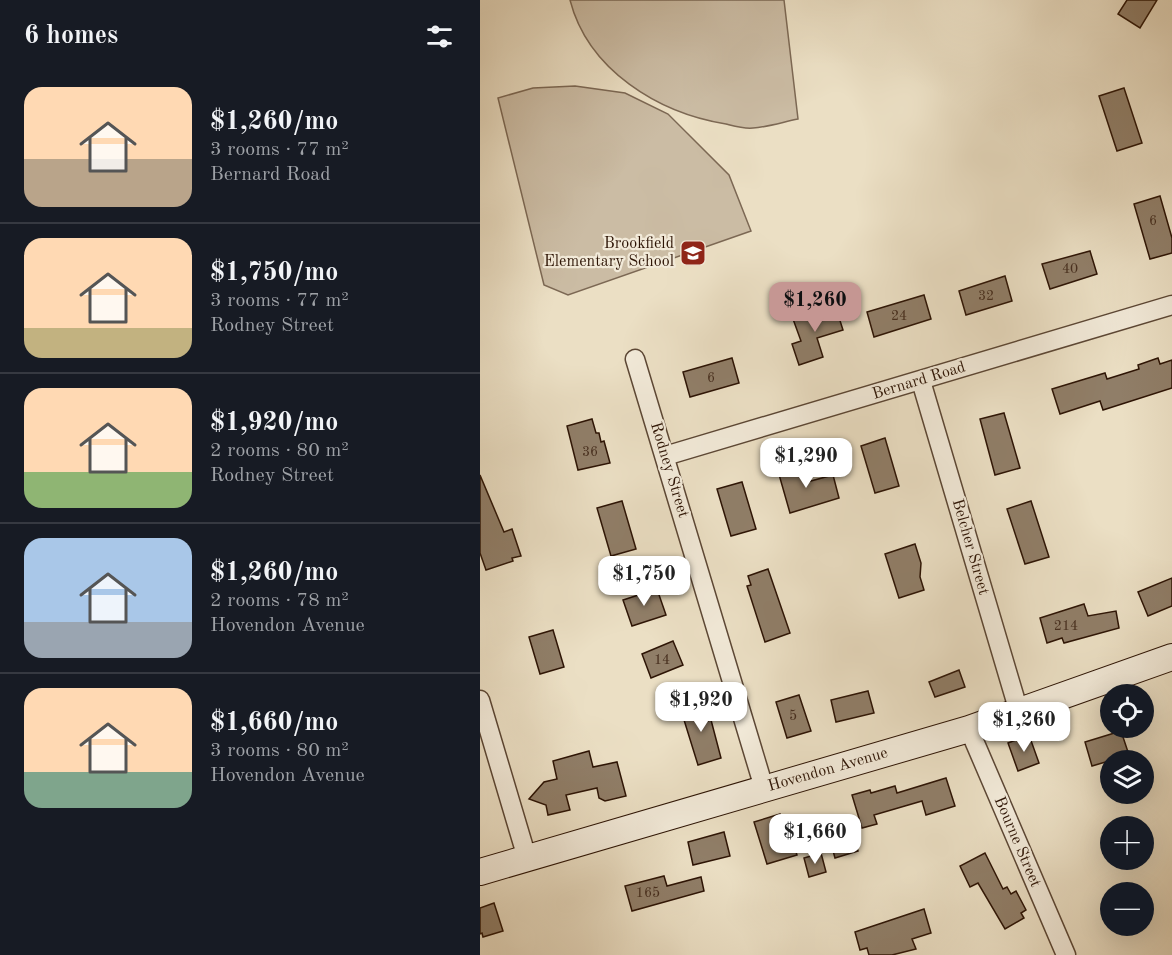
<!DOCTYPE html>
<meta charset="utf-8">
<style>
:root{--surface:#171b24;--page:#20242c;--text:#f1f3f6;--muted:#9ea1a6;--line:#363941;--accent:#c59692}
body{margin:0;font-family:"Old Standard TT",serif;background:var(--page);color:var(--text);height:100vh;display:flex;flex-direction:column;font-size:22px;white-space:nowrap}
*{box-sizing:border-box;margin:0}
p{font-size:20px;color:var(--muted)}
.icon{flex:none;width:33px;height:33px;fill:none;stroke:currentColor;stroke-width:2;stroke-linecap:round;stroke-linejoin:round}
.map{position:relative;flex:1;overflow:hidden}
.sheet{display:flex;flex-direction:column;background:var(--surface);width:480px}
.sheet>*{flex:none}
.tools{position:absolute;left:620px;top:684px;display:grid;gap:12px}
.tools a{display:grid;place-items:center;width:54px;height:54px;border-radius:50%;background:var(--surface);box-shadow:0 6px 24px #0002;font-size:30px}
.price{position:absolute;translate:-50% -51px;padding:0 14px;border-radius:12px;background:#fff;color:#222;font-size:20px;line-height:39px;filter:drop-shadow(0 2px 3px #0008)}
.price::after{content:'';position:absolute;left:50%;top:36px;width:18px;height:14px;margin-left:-9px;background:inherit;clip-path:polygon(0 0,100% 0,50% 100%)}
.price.current{background:var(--accent);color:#111}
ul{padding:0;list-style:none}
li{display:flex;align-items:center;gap:18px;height:150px;padding:0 24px}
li+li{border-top:2px solid var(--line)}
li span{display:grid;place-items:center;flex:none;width:168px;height:120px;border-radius:18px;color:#555}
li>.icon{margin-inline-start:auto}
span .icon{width:72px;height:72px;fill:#fffc;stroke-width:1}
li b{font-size:26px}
h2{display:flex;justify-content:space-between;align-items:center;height:72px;padding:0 24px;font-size:26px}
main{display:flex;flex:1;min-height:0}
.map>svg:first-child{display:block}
.green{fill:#cbbca4;stroke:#7c6854;stroke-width:1.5}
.building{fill:#907e68;stroke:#2d1405;stroke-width:1.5}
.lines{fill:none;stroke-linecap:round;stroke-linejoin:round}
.street-casing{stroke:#5c4735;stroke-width:21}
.secondary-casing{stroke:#2d1405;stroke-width:28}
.street{stroke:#f2ead9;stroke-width:18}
.secondary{stroke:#f2ead9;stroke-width:26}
.labels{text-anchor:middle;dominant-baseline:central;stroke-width:4.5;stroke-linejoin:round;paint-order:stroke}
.number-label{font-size:14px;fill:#462e1e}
.poi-label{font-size:16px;fill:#2d1405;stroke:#f2ead9;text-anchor:end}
.street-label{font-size:16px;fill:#2d1405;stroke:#f2ead9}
</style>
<main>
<section class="sheet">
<h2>6 homes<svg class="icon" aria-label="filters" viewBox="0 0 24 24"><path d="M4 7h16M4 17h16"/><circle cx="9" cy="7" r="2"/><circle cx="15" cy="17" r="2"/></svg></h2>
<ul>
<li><span style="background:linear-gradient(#ffd9b3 60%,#b9a48a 0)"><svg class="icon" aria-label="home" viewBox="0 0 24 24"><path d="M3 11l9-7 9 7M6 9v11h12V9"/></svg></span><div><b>$1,260/mo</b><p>3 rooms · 77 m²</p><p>Bernard Road</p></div></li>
<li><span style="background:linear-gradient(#ffd9b3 75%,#c2b280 0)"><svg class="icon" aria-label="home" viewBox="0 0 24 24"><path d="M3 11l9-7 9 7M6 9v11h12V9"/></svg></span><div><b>$1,750/mo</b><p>3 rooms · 77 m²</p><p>Rodney Street</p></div></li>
<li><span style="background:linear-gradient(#ffd9b3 70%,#8fb573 0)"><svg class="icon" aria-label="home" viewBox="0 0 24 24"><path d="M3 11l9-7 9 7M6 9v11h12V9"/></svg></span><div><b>$1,920/mo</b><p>2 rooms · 80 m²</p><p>Rodney Street</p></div></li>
<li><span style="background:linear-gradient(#a9c7e8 70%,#9aa5b1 0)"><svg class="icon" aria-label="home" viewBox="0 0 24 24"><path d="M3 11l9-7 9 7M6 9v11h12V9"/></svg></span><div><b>$1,260/mo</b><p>2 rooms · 78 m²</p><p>Hovendon Avenue</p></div></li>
<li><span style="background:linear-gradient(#ffd9b3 70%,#7fa58c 0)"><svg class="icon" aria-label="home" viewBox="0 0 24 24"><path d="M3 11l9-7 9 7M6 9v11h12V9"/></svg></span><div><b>$1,660/mo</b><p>3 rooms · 80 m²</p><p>Hovendon Avenue</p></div></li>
</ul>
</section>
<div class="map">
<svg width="692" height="955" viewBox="0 0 692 955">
<rect width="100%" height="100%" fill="#ebdfc4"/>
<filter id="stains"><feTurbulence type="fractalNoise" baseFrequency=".00333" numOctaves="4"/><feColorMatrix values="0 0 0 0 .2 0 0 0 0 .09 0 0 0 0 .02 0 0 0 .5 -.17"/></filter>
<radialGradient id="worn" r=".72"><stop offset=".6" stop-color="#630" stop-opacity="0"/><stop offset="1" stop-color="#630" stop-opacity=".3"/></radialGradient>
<g class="green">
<path d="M90,0H304L318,119C303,122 288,127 273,128C264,129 254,126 246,124C178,113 108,70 90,0Z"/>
<path d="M95,86L145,93L188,114L249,175L271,231L88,295L64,285L18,98L53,88Z"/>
</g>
<g class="building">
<path d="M647,0H677L660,28L638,14Z"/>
<path d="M644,88L662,143L637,151L619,96Z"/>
<path d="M680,196L692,238V253L670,259L654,204Z"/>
<path d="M610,251L617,274L570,289L562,264Z"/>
<path d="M525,276L532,301L486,315L479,291Z"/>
<path d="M444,295L451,319L394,337L387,312Z"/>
<path d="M355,305L363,330L337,338L343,357L319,365L312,344L321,341L313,319Z"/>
<path d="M252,358L259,383L210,397L203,372Z"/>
<path d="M678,358L680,364L692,360V388L623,410L620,401L580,414L572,389L625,373L627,379L659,369L658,365Z"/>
<path d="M524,413L540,468L515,475L500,419Z"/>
<path d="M112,419L116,433H119L121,442L124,441L130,463L98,470L87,426Z"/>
<path d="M405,438L419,486L395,493L381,446Z"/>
<path d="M322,464L327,482L353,475L359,498L310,513L298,471Z"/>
<path d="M0,475L24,532L32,529L41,556L32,558L33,561L6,570L0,553Z"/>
<path d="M262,482L276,529L251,536L237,489Z"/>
<path d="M142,501L156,549L131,556L117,508Z"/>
<path d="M551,501L569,557L545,564L527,509Z"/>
<path d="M435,544L441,563L440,577L444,590L419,598L405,554Z"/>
<path d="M288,569L310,633L285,642L267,586L271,585L268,576Z"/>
<path d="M692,578V606L668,616L658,592Z"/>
<path d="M177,589L186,615L152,626L143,600Z"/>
<path d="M604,604L608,616L636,611L639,628L584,643L582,638L567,643L560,618Z"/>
<path d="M73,630L84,667L60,674L49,637Z"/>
<path d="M193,641L203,665L171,678L162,654Z"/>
<path d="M479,670L485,687L455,697L449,682Z"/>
<path d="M388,691L394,713L356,722L351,700Z"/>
<path d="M319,695L331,731L307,738L296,702Z"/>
<path d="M221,701L227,721L231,720L241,758L218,765L200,707Z"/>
<path d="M641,731L649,755L612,766L605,742Z"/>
<path d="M549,735L559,763L538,771L528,743Z"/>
<path d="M109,751L113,767L137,762L146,796L125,801L119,798L117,788L86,795L90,810L68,815L66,805L49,799L64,782L77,779L73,761Z"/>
<path d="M466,778L475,806L446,815L442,801L394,815L397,824L382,828L372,795L390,790L391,793L415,786L417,793Z"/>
<path d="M300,814L305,830L309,829L317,855L287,864L274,822Z"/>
<path d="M372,829L378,851L355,858L349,836Z"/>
<path d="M244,832L250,856L213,865L208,842Z"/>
<path d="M341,853L346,872L329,877L324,858Z"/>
<path d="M505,853L523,889L527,887L531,894L536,891L546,910L541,913L544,918L525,929L498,883L490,887L480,866Z"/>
<path d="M184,876L187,886L221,877L224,891L152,911L145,886Z"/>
<path d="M14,903L23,931L3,937L2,933L0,934V908Z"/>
<path d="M444,909L451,933L432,939L436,949L412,955H389L387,948L380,950L375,932Z"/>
</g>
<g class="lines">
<g class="street-casing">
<g id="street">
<path d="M155,359L284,788"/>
<path d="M441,381L539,712"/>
<path d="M185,456L692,305"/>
<path d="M0,700L47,858"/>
<path d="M489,729L586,955"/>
</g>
</g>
<g class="secondary-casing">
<path id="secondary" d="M0,872L489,729L692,657"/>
</g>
<use href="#street" class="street"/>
<use href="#secondary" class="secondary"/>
</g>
<defs>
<g id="school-square" transform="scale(1.35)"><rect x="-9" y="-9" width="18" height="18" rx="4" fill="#8f2418" stroke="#f2ead9"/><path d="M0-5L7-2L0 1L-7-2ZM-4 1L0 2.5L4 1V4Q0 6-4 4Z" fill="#fff"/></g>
</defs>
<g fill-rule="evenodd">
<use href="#school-square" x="213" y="253"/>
</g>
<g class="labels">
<g class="number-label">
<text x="673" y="221">6</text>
<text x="590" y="269">40</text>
<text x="506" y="296">32</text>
<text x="419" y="316">24</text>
<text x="231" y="378">6</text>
<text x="110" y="452">36</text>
<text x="586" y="626">214</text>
<text x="182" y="660">14</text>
<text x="313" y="716">5</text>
<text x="168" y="893">165</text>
</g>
<g class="poi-label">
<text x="194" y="244">Brookfield<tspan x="194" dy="18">Elementary School</tspan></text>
</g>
<g class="street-label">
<text transform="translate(439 381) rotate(-17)">Bernard Road</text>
<text transform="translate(189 470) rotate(73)">Rodney Street</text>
<text transform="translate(490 547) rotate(74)">Belcher Street</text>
<text transform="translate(348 770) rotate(-16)">Hovendon Avenue</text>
<text transform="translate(537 842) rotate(67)">Bourne Street</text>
</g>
</g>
<rect width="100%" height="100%" filter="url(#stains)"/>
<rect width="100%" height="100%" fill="url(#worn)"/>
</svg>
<div class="tools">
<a><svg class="icon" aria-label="locate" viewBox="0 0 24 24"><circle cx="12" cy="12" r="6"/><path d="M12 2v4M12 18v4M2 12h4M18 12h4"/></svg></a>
<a><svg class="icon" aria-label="layers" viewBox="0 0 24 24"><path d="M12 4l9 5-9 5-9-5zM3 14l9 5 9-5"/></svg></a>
<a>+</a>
<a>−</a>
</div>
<b class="price current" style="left:335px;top:333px">$1,260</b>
<b class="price" style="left:326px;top:489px">$1,290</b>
<b class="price" style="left:164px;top:607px">$1,750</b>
<b class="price" style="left:221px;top:733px">$1,920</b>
<b class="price" style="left:544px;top:753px">$1,260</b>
<b class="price" style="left:335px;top:865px">$1,660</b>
</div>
</main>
